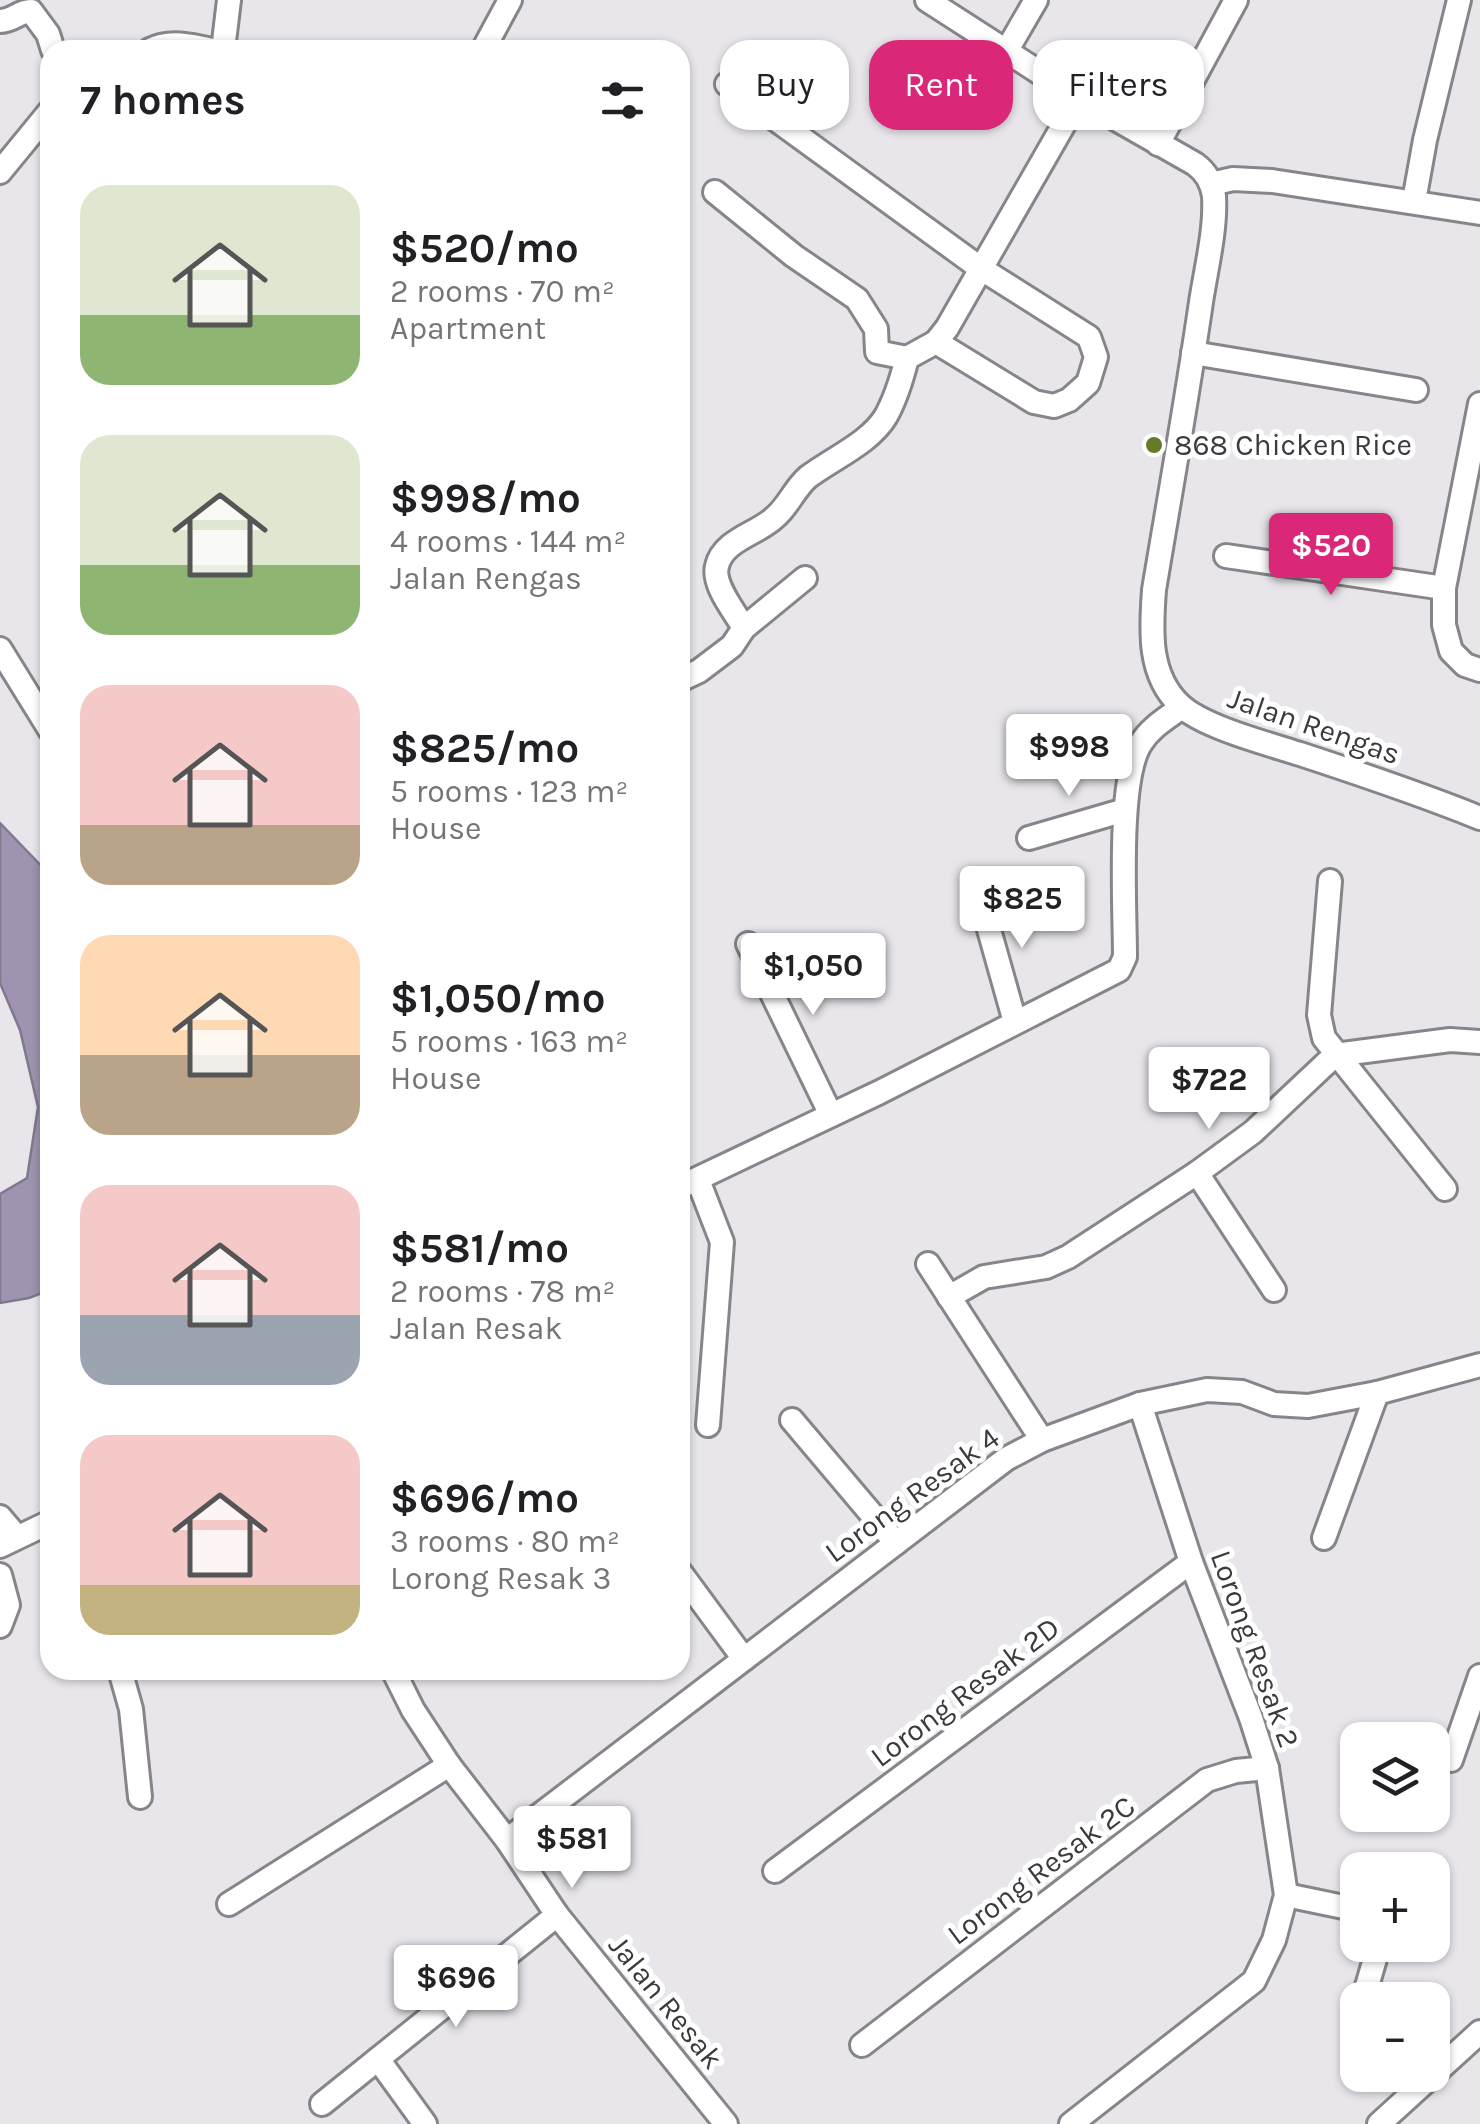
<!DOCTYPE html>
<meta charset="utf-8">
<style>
:root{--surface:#fff;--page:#f6f6f6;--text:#202124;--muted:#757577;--accent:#db2777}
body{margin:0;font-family:Karla,sans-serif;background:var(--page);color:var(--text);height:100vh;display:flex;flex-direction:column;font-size:38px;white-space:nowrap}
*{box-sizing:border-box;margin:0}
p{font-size:32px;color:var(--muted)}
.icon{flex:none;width:55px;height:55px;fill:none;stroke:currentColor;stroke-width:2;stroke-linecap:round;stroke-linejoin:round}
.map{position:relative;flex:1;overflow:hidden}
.side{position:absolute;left:40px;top:40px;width:650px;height:1640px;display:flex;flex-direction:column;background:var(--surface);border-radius:30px;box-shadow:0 2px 8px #0004}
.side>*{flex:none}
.guide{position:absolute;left:720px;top:40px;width:610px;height:90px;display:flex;gap:20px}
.fabs{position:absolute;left:1340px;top:1722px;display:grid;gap:20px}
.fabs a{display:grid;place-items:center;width:110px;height:110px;border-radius:20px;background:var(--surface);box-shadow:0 2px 8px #0004;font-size:50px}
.price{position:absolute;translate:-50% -85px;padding:0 22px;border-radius:10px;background:#fff;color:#222;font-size:32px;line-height:65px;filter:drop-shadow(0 2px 5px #0008)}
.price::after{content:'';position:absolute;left:50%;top:60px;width:30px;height:22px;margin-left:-15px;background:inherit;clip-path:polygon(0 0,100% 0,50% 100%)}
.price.on{background:var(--accent);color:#fff}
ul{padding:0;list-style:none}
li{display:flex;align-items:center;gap:30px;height:250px;padding:0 40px}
li span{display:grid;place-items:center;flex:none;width:280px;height:200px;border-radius:30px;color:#555}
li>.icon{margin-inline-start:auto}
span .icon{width:120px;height:120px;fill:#fffc;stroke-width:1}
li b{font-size:42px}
h2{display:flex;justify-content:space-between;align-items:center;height:120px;padding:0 40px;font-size:42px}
.tag{padding:0 35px;border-radius:30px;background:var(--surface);box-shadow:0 2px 8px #0004;font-size:35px;line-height:90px}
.tag.on{background:var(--accent);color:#fff}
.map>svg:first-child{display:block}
.water{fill:#9e93b0;stroke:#80788d;stroke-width:2.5}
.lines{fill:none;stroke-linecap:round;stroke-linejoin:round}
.minor-casing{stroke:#87858a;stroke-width:28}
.minor{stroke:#fff;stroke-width:22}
.poi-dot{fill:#677a2a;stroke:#fff;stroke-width:4}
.labels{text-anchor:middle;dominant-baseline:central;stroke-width:10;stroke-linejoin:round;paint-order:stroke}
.poi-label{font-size:30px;fill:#3b3a3c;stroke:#fff;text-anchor:start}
.street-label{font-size:30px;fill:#3b3a3c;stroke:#fff}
</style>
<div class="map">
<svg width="1480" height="2124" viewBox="0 0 1480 2124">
<rect width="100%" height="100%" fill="#e8e6eb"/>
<path class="water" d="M0,823L50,875V1290L29,1298L0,1303V1194L27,1178L38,1107L20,1030L0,983Z"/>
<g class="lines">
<g class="minor-casing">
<g id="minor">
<path d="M927,0L1079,98L1195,164C1206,172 1212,182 1214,196C1216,230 1206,269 1201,302C1187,399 1170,494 1154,590C1151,630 1148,675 1180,705C1203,727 1269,744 1300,754C1361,774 1421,794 1480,818"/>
<path d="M0,21C13,21 19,11 31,11L48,34L53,50"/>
<path d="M150,50C169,40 191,45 212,50"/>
<path d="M223,50L229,0"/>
<path d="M483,50L510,0"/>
<path d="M1007,50L1036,0"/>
<path d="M727,84L980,268L1089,337L1096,357L1088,383L1069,400L1054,406L1034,402L936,342"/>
<path d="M1158,144L1236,0"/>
<path d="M0,172L50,111"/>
<path d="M1211,184L1233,179L1272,181L1480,213"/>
<path d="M715,192L794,256L857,299L876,329L877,352L907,358"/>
<path d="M1414,201L1425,140L1459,0"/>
<path d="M1193,353L1416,390"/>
<path d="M1480,404L1444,588V625L1451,651L1465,665L1480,670"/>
<path d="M1226,556L1444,588"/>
<path d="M744,628C735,612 712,585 717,566C723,540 757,534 774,518C788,507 794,489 808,477C833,458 870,443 886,416C896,398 902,378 907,358L936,342L947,328L1079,98"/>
<path d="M0,649L50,730"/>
<path d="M680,680L699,671L732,646L744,628L805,578"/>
<path d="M1029,838L1125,810"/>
<path d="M1330,881L1319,1015L1324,1038L1445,1189"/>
<path d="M979,894L1015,1022"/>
<path d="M748,944L831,1115"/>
<path d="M1197,1173L1274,1290"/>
<path d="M698,1180L722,1242L708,1425"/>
<path d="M680,1187L880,1092L1119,970L1125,957C1125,909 1117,779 1141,743C1151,727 1167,718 1182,707"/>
<path d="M928,1264L1042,1440"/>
<path d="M949,1297L984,1277L1046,1267L1068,1257L1197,1173L1253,1132L1335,1055L1450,1040L1480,1042"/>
<path d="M792,1420L896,1543"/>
<path d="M0,1517L17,1537"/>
<path d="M1324,1538L1377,1393"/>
<path d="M0,1546L50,1522"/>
<path d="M680,1572L744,1659"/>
<path d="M0,1575L8,1605L0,1626"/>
<path d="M120,1670L131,1709L140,1797"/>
<path d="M393,1670L413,1710L449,1765L507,1840L557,1915L726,2124"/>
<path d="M1451,1760L1480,1676"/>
<path d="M507,1840L1006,1459L1042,1440L1140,1404L1207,1390L1242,1392L1274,1404L1308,1406L1377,1393L1480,1365"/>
<path d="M775,1871L1191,1562"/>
<path d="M1286,1895L1358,1910"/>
<path d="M229,1904L449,1765"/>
<path d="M1363,2000L1379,1945"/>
<path d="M862,2045L1207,1780L1236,1771L1267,1768"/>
<path d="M378,2059L425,2124"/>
<path d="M322,2104L557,1915"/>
<path d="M1071,2124L1254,1981L1274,1940L1286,1895L1267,1768L1251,1718L1191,1562L1140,1404"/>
<path d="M1379,2124L1480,2032"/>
</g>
</g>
<use href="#minor" class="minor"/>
</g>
<circle class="poi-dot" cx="1154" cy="445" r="10"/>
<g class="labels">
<g class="poi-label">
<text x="1174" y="445">868 Chicken Rice</text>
</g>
<g class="street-label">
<text transform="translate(1314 726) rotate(19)">Jalan Rengas</text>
<text transform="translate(912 1495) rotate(-36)">Lorong Resak 4</text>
<text transform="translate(1255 1649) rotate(70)">Lorong Resak 2</text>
<text transform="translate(965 1692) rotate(-37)">Lorong Resak 2D</text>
<text transform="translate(1041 1870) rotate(-37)">Lorong Resak 2C</text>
<text transform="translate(666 2002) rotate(51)">Jalan Resak</text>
</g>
</g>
</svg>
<div class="fabs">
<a><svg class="icon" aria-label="layers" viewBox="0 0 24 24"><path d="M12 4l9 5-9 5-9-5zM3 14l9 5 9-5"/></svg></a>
<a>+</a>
<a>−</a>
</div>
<b class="price on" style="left:1331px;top:598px">$520</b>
<b class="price" style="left:1069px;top:799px">$998</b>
<b class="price" style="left:1022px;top:951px">$825</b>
<b class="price" style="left:813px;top:1018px">$1,050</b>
<b class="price" style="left:1209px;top:1132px">$722</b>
<b class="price" style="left:572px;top:1891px">$581</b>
<b class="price" style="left:456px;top:2030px">$696</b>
<div class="guide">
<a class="tag">Buy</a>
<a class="tag on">Rent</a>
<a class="tag">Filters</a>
</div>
<section class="side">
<h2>7 homes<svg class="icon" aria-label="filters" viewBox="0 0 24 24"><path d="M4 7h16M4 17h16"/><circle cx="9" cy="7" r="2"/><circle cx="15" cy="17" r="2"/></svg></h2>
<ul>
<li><span style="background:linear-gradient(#dfe7d0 65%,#8fb573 0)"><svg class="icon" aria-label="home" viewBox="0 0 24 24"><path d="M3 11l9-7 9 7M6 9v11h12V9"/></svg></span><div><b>$520/mo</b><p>2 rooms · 70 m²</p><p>Apartment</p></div></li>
<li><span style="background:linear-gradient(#dfe7d0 65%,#8fb573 0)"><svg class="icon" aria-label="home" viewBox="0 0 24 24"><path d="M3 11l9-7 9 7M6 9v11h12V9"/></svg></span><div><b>$998/mo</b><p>4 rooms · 144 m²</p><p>Jalan Rengas</p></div></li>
<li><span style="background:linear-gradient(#f6c9c9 70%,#b9a48a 0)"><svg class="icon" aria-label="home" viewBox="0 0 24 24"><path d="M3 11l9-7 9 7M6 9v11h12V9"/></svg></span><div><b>$825/mo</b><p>5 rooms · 123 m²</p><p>House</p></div></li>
<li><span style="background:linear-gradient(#ffd9b3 60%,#b9a48a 0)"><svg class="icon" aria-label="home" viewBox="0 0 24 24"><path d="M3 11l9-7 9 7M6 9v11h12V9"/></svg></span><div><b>$1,050/mo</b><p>5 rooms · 163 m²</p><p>House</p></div></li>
<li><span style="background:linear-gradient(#f6c9c9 65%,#9aa5b1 0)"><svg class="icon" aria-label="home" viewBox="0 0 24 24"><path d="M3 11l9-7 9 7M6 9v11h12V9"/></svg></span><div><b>$581/mo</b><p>2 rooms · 78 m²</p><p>Jalan Resak</p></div></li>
<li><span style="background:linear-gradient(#f6c9c9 75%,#c2b280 0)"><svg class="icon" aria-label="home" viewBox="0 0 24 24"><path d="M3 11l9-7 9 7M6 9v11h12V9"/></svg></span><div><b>$696/mo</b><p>3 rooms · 80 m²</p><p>Lorong Resak 3</p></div></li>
</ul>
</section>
</div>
